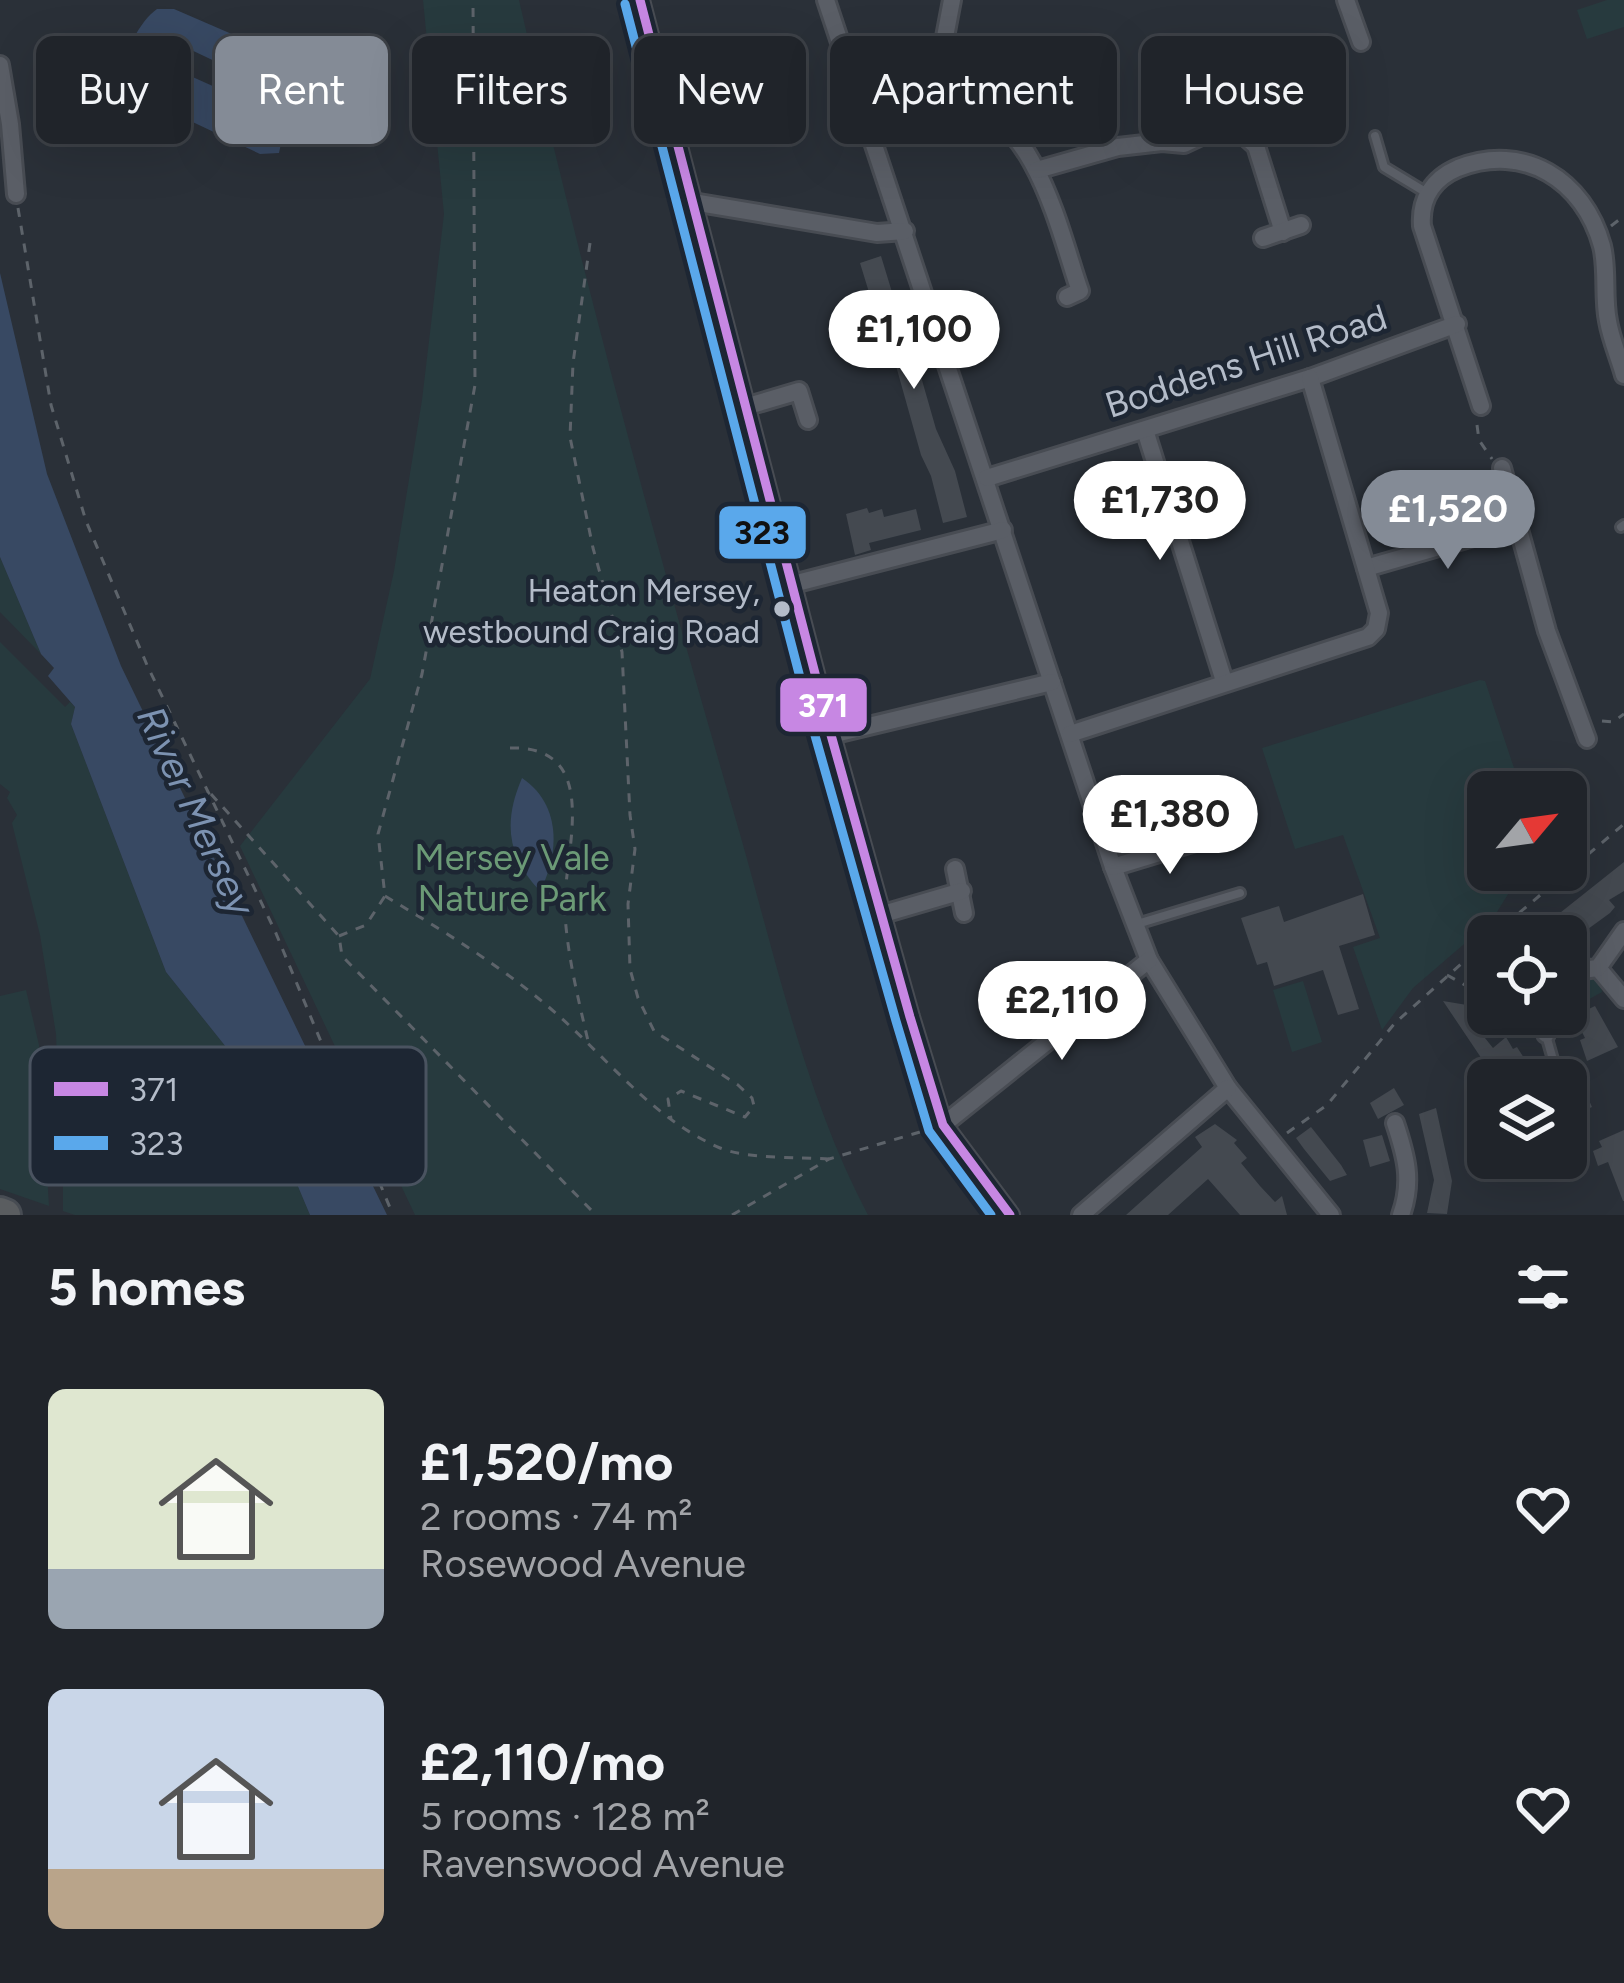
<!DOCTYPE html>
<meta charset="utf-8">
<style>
:root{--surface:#20242a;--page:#2d3036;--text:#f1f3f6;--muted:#a2a4a8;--line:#3d4147;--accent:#848b96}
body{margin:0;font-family:Figtree,sans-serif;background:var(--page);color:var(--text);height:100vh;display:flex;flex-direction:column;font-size:45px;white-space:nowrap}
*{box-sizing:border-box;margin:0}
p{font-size:39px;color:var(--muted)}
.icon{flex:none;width:66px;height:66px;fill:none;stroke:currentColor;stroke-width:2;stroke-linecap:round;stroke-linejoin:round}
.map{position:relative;height:1215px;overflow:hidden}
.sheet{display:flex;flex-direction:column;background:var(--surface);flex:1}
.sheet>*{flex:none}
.guide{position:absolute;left:36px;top:36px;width:1554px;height:108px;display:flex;gap:24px}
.needle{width:78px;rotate:61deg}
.tools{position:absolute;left:1467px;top:771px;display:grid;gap:24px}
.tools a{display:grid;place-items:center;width:120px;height:120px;border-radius:18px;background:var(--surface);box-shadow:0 12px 48px #0002,0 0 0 3px var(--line);font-size:60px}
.price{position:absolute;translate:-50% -102px;padding:0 27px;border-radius:42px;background:#fff;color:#222;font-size:39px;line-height:78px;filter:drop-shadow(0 3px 6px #0008)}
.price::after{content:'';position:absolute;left:50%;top:72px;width:36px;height:27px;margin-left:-18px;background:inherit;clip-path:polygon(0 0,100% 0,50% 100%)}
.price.selected{background:var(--accent);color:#fff}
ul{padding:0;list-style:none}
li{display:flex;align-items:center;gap:36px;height:300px;padding:0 48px}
li span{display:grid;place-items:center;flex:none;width:336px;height:240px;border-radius:18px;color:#555}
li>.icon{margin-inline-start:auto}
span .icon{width:144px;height:144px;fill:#fffc;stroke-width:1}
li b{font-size:51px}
h2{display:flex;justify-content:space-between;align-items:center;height:144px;padding:0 48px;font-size:51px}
.tag{padding:0 42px;border-radius:18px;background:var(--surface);box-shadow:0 12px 48px #0002,0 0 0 3px var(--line);font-size:42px;line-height:108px}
.tag.selected{background:var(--accent);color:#fff}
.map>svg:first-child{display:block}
.green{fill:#273a3e}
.water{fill:#384963;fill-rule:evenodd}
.building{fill:#444950}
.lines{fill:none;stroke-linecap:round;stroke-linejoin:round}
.lane-casing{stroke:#484c53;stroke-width:14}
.street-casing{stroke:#484c53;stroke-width:22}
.highway-casing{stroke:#474c53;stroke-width:36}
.path{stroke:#5d636a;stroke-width:3;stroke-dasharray:9 9;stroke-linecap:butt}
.lane{stroke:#5a5e66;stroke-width:8}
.street{stroke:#5a5e66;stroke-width:16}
.highway{stroke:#5a5d60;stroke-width:30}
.bus-1-casing{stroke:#1d2633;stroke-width:18}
.bus-2-casing{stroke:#1d2633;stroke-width:18}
.bus-1{stroke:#c787e3;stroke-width:9}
.bus-2{stroke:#5aa8eb;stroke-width:9}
.bus-dot{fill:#b4bcc9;stroke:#1d2633;stroke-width:4.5}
.labels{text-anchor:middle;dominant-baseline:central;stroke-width:9;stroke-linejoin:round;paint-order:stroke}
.bus-label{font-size:33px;fill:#b4bcc9;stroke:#1d2633;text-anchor:end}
.street-label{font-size:36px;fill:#b4bcc9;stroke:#1d2633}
.park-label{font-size:36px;fill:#6b9a76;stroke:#1d2633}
.water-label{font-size:39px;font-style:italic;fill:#7c92b1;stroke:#1d2633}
.key{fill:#1d2633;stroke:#4a5360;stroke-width:3}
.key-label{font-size:33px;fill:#b4bcc9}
.line-badge{stroke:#1d2633;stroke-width:4.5}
.badge-label{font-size:33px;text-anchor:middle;font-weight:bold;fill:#fff}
.pale-badge-label{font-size:33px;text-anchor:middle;font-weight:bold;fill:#111}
</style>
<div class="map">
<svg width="1624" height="1215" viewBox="0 0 1624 1215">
<rect width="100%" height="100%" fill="#2a3038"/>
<g class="green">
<path d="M423,0H519C581,272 655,542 733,810C773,945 802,1090 868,1215H415L240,846L370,679L394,571L422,400L444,214Z"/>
<path d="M1607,0H1624V27L1587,39L1577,10Z"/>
<path d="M0,557L41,654L0,612Z"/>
<path d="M0,642L65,707L70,702L75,707L71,724L166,972L254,1082L310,1215H75L63,1211V1173L76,1175L77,1171L61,1166L56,1034L40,935L12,823L17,815L7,798L10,792L0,784Z"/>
<path d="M1480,680L1485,681L1522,792H1488V870H1523L1492,920L1413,988L1382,1030L1353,947L1380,938L1343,835L1295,849L1262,748Z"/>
<path d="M1591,976L1601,985L1602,992L1566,1012V990L1575,978Z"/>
<path d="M1303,981L1322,1042L1292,1052L1273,990Z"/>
<path d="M26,990L39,1045L49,1206L0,1189V996Z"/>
</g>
<g class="water">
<path d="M157,9H174L292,60L296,71L279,153L260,154L123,89C116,66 138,22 157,9ZM185,47L225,66L246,82V91L235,96L177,70L174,56Z"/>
<path d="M0,273L47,474L121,666L387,1215H310L254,1082L166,972L71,724L75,707L48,676L54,668L41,654L0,557Z"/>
<path d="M522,778C561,804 560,853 540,891C507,856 503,822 522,778Z"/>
</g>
<g class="building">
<path d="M881,256L895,302L899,300L936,429L955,471L967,517L943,523L931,476L921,455L884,323L879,325L860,263Z"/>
<path d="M867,508L869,513L882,509L884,517L916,509L921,530L869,543L871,550L855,555L846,514Z"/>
<path d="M1624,862V891L1609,900L1615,907L1610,913L1566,945V936H1547L1541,928Z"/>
<path d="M1363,894L1375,935L1339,946L1359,1009L1338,1015L1323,970L1274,986L1267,962L1257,965L1241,918L1279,906L1284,922Z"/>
<path d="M1443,1001L1479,1007L1481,1033L1493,1048L1506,1037L1513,1049L1517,1047L1538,1080H1496Z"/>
<path d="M1595,1006L1618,1047L1587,1061L1580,1040L1585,1038L1574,1016Z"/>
<path d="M1583,1087L1592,1107L1585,1110L1590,1118L1574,1129L1566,1110V1094Z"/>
<path d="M1394,1088L1404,1105L1378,1119L1370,1103Z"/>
<path d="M1436,1108L1452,1181L1447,1214L1427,1213L1434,1180L1419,1114Z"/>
<path d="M1215,1124L1237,1140L1234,1143L1247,1158L1241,1163L1260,1186L1275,1202L1282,1196L1287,1215H1240L1208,1179L1168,1215H1126L1202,1147L1195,1137Z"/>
<path d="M1311,1127L1341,1165L1347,1175L1330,1181L1304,1149L1296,1138Z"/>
<path d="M1624,1130V1201H1623L1608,1162L1598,1166L1593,1151L1602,1147L1599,1141Z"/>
<path d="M1382,1135L1390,1161L1370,1167L1363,1140Z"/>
</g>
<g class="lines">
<g class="lane-casing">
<g id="lane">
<path d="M1375,136L1384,167L1427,193"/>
<path d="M1621,527L1624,525"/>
<path d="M1137,924L1240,893"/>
<path d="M1546,1035L1558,1077"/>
</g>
</g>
<g class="street-casing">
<g id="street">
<path d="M640,0L831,735L910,1017L943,1125L1010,1215"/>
<path d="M826,0L1113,867L1149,960L1228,1088L1331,1215"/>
<path d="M952,0L945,37L958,105"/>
<path d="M1346,0L1361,42"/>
<path d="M0,65L10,124L16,194"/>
<path d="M869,127C893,121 937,104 960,105C1035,111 1060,234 1080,291L1067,297"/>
<path d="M1037,170L1118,147L1162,142L1184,144L1203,135L1216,119L1238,130L1256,146L1283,232"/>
<path d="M693,202L877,233L905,231"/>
<path d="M1263,238L1301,225"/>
<path d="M1481,406L1422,226C1420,200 1432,179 1458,168C1524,142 1584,180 1602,246C1608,270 1603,297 1608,321C1611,339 1619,357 1624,375"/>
<path d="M745,407L799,391L808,420"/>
<path d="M1145,430L1224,681"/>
<path d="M1502,468L1547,631L1587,739"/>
<path d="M987,478L1310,378L1457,324"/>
<path d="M1366,568L1515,525"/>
<path d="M793,584L1003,530"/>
<path d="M1070,734L1368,637L1376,629L1379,613L1310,378"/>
<path d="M831,735L1052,682"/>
<path d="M1113,867L1212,837"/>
<path d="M955,869L964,913"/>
<path d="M880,915L962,891"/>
<path d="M1598,968L1624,999"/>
<path d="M1566,980L1574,971L1598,968L1624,931"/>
<path d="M1539,1014L1546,1034"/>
<path d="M1521,1025L1537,1014"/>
<path d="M1395,1123C1406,1156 1413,1181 1401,1215"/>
<path d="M943,1125L1149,960"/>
<path d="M1081,1215L1228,1088"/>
</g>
</g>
<g class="highway-casing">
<path id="highway" d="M0,1213L5,1215"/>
</g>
<g class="path">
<path d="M18,208L51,405L86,521L147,665L275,931L393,1215"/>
<path d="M1611,226L1624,216"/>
<path d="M590,243L573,363L570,437L593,548L622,652L630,815L635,849L628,904L630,969L638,998L654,1031L738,1085L752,1098L754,1106L745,1117L681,1091L668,1099L671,1119"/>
<path d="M1477,425L1479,440L1492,459"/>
<path d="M1602,721L1613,722L1624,714"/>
<path d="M510,748C608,745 560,862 565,915C568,959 579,1002 589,1045"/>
<path d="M211,794L339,936L342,956L596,1215"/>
<path d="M385,896C443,931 500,965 551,1009C607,1057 651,1118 720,1148C746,1159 799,1157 829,1159"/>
<path d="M339,936L366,925L385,896L378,834L422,674L475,385L473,0"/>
<path d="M1492,936L1624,824"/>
<path d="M1447,975L1488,998"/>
<path d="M1287,1133L1327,1105L1395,1023L1488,940"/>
<path d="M732,1215L829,1159L930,1129"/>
</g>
<use href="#lane" class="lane"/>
<use href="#street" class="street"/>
<use href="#highway" class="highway"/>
<g class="bus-1-casing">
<path id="bus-1" d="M640,0L831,735L910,1017L943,1125L1010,1215"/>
</g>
<g class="bus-2-casing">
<path id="bus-2" d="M625,4L816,739L896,1021L929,1131L991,1215"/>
</g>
<use href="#bus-1" class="bus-1"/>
<use href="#bus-2" class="bus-2"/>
</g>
<circle class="bus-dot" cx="782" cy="609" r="10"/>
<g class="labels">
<g class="bus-label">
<text x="760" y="590">Heaton Mersey,<tspan x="760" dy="41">westbound Craig Road</tspan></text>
</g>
<g class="street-label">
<text transform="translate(1246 361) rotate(-18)">Boddens Hill Road</text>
</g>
<g class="park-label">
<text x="512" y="857">Mersey Vale<tspan x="512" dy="41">Nature Park</tspan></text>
</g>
<g class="water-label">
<text transform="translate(196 811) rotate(65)">River Mersey</text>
</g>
</g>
<rect x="30" y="1047" width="396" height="138" rx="18" class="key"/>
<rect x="54" y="1082" width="54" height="14" fill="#c787e3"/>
<rect x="54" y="1136" width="54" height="14" fill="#5aa8eb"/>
<g class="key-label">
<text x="129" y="1101">371</text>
<text x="129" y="1155">323</text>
</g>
<g class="line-badge">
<rect x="717" y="504" width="91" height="57" rx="12" fill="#5aa8eb"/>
<rect x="778" y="676" width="91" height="58" rx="12" fill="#c787e3"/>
</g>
<g class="badge-label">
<text x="823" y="717">371</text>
</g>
<g class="pale-badge-label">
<text x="762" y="544">323</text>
</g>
</svg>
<div class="tools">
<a><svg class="needle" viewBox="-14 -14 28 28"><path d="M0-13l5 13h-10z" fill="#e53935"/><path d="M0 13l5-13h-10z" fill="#a2a4a8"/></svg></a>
<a><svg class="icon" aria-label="locate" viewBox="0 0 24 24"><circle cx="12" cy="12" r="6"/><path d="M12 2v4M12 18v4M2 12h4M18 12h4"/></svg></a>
<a><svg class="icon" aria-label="layers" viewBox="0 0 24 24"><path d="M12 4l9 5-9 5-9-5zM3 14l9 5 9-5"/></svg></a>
</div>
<b class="price" style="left:914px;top:392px">£1,100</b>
<b class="price" style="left:1160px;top:563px">£1,730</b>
<b class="price selected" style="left:1448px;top:572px">£1,520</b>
<b class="price" style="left:1170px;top:877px">£1,380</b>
<b class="price" style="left:1062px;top:1063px">£2,110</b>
<div class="guide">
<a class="tag">Buy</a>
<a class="tag selected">Rent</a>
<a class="tag">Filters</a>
<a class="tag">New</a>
<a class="tag">Apartment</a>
<a class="tag">House</a>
</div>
</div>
<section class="sheet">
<h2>5 homes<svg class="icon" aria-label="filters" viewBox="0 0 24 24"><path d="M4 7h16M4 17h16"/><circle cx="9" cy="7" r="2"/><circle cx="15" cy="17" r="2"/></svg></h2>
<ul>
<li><span style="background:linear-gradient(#dfe7d0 75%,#9aa5b1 0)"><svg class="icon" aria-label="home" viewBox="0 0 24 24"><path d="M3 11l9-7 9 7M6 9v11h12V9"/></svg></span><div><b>£1,520/mo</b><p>2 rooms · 74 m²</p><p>Rosewood Avenue</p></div><svg class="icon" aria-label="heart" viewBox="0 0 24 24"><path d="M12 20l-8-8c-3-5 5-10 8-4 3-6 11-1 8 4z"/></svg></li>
<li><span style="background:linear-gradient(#c9d6e8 75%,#b9a48a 0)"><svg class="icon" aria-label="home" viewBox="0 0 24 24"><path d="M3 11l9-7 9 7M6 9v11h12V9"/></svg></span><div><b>£2,110/mo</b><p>5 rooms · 128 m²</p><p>Ravenswood Avenue</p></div><svg class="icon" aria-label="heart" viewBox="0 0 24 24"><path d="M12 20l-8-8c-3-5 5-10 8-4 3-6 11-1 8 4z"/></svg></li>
</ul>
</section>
